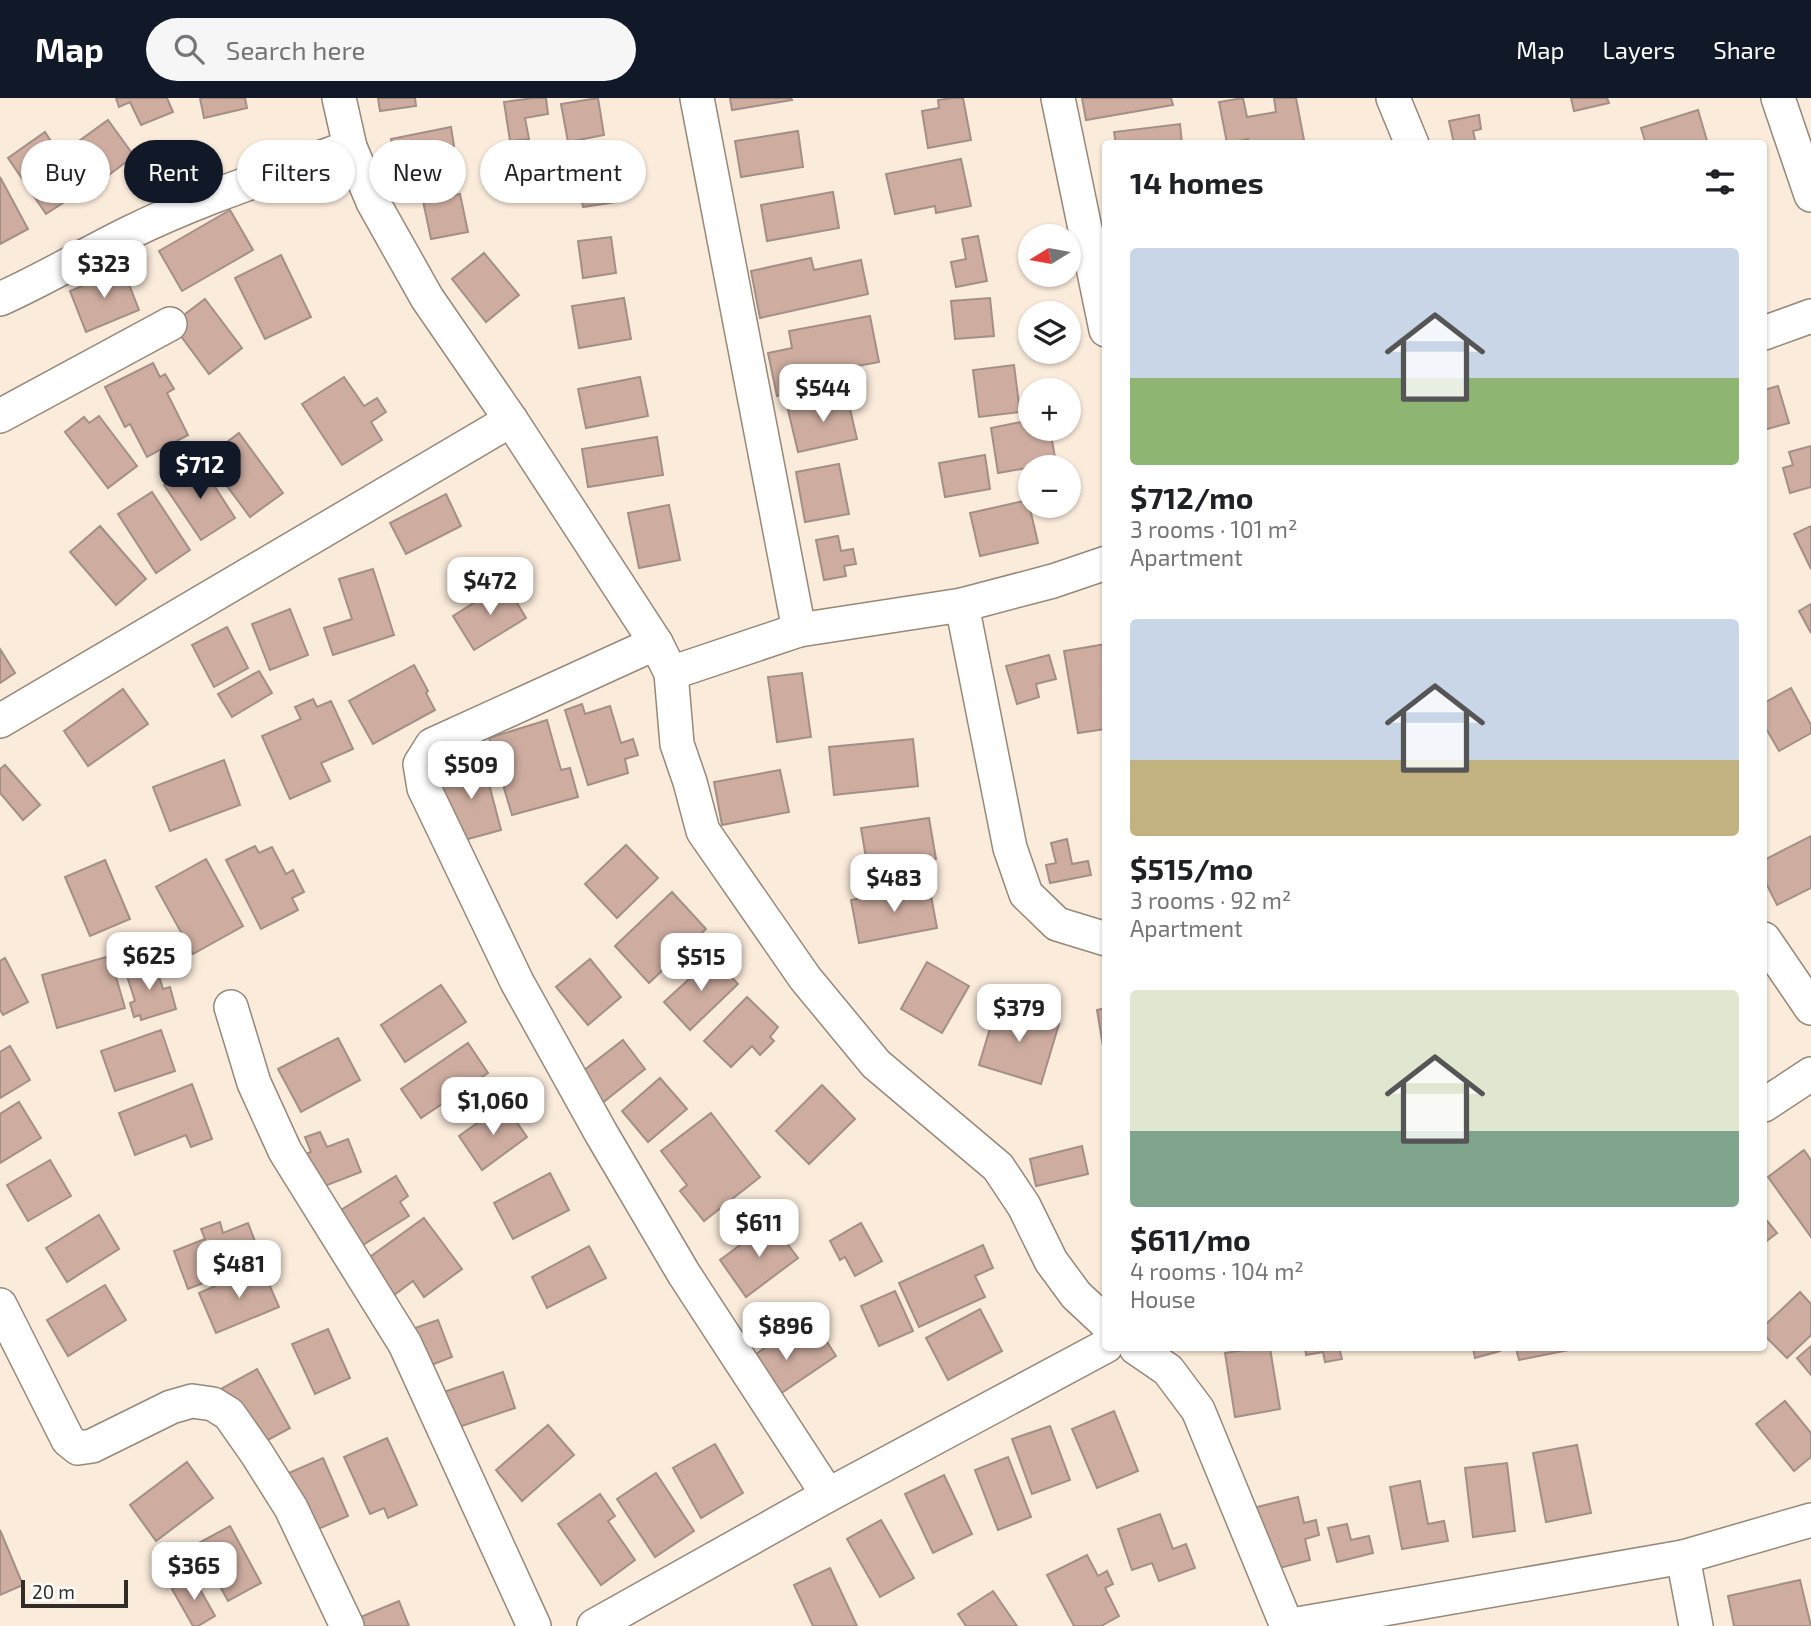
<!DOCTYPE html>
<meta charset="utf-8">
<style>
:root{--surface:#fff;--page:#f6f6f6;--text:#202124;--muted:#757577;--accent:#111827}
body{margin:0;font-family:"Exo 2",sans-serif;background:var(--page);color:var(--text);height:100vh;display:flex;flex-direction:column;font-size:26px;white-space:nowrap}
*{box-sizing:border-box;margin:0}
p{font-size:23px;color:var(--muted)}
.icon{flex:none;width:38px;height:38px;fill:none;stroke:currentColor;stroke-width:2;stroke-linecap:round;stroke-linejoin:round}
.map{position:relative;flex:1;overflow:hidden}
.drawer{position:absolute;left:1102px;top:42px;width:665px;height:1211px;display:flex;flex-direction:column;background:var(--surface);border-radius:7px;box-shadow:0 2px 5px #0004}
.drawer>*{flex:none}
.guide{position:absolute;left:21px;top:42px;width:665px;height:63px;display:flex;gap:14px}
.needle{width:46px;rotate:259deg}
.controls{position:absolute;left:1018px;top:126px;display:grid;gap:14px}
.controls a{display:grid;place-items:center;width:63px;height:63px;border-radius:50%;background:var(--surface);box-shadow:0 2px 5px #0004;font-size:35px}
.scale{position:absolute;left:21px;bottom:18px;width:107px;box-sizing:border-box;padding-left:7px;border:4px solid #322c26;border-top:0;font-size:19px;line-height:24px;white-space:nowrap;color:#322c26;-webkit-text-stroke:5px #fff;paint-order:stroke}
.price{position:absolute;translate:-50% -60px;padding:0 16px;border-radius:14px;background:#fff;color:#222;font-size:23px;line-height:46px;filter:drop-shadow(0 2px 4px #0008)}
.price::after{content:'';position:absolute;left:50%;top:42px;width:21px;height:16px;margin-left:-10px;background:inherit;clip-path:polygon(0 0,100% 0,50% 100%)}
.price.selected{background:var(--accent);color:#fff}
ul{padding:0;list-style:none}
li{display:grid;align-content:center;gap:14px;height:371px;padding:0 28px}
li span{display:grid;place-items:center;height:217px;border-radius:7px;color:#555}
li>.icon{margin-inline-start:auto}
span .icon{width:126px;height:126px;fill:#fffc;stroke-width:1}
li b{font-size:30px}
h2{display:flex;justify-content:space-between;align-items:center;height:84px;padding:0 28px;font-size:30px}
.pill{padding:0 24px;border-radius:32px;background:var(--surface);box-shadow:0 2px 5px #0004;font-size:24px;line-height:63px}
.pill.selected{background:var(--accent);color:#fff}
header{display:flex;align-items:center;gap:42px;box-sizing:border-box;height:98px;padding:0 35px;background:var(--accent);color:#fff}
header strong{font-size:33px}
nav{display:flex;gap:38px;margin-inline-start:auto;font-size:24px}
.search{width:490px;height:63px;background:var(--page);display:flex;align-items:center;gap:18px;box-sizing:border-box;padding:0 24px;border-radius:38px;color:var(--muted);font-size:26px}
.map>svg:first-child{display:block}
.building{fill:#ceada0;stroke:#a38f87;stroke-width:2}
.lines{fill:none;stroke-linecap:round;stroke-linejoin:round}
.minor-casing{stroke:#96887a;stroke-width:36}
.minor{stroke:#fff;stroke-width:33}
</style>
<header>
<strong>Map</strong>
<div class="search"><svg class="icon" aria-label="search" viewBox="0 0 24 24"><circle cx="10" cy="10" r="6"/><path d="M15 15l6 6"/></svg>Search here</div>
<nav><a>Map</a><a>Layers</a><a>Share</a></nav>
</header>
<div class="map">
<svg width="1811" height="1528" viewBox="0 0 1811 1528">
<rect width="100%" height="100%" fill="#faebdb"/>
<g class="building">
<path d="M116,0H167L173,14L141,27L130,4L119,9Z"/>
<path d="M200,0H245L247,10L204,20Z"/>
<path d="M378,0H415L416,8L380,13Z"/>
<path d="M533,0H546L548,16L525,20L529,41L510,43L504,4Z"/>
<path d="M598,0L604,37L568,44L561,6Z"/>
<path d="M730,0H791L792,2L732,12Z"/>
<path d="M952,0H963L971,42L928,50L922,13L939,10L938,2Z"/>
<path d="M1082,0H1171L1173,7L1086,22Z"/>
<path d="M1243,0L1247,19L1276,14L1274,0H1296L1304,42L1287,46H1249L1248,41L1227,45L1219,4Z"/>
<path d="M1571,0H1607L1609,5L1574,13Z"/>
<path d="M1698,12L1708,46H1646L1641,30Z"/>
<path d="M1479,17L1481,31L1473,33L1476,46H1454L1449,23Z"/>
<path d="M108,22L134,58L106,79L79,43Z"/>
<path d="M1180,26L1182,46H1116L1114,34Z"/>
<path d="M451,29L454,48L431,52L434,71L398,77L391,41Z"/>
<path d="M798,33L803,69L741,79L735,43Z"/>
<path d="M45,34L83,92L46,116L8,60Z"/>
<path d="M610,61L617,104L583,109L576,67Z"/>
<path d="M961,61L971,108L936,115L935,108L895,116L886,76Z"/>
<path d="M0,79L28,131L0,146Z"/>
<path d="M833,94L839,130L767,143L761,107Z"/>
<path d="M460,96L468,134L431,141L423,103Z"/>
<path d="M230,112L253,152L182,193L159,153Z"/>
<path d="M978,138L987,183L956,189L951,164L966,161L962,141Z"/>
<path d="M611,139L616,175L583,180L578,143Z"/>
<path d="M484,155L519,197L486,224L452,181Z"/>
<path d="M281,157L311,219L265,241L235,180Z"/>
<path d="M811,160L814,172L861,162L868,196L760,220L751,173Z"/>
<path d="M123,171L139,212L86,234L70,193Z"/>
<path d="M624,200L631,241L579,250L572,208Z"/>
<path d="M990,200L994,238L955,241L951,203Z"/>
<path d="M205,201L242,250L209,276L172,226Z"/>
<path d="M870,218L879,264L816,276L818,290L777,298L768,255L792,250L789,233Z"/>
<path d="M153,265L160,279L165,276L174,291L167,295L188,337L147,359L130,326L125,329L105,289Z"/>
<path d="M1014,267L1020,314L979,319L973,272Z"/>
<path d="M344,279L364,308L377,300L386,314L371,324L382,342L342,367L302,306Z"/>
<path d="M640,279L648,318L586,330L578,291Z"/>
<path d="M1778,288L1789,325L1764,332V292Z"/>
<path d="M847,298L857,341L798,354L788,312Z"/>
<path d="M99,318L137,368L108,390L65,334L84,319L89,325Z"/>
<path d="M1031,322V331H1050L1056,365L998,375L991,330Z"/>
<path d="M239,335L283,395L250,419L206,360Z"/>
<path d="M657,339L663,377L588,389L582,351Z"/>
<path d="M1811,348V389L1790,395L1783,370L1793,367L1789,354Z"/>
<path d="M985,357L990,391L945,399L939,365Z"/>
<path d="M199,364L235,420L201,442L164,387Z"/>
<path d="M839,366L849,416L805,424L796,374Z"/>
<path d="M152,394L190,452L156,475L118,416Z"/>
<path d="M446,396L461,428L406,456L390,425Z"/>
<path d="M1028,402L1038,445L980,458L970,415Z"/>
<path d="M669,407L680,462L639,470L628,415Z"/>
<path d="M100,428L146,481L116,507L70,454Z"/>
<path d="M1811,428V471L1794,436Z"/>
<path d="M838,438L841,453L853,451L856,466L844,468L846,478L824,482L816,442Z"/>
<path d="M373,471L394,537L333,557L324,530L352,521L339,481Z"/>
<path d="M505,485L526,520L474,552L453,518Z"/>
<path d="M1811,506V535L1799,513Z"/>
<path d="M290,511L308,557L270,572L252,526Z"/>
<path d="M227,529L248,570L214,589L192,547Z"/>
<path d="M1106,546V631L1078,635L1064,553Z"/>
<path d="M0,551L15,575L0,585Z"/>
<path d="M1049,557L1056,581L1036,586L1039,599L1017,606L1006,568Z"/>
<path d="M414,567L428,593L426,595L435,612L373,646L349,603Z"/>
<path d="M259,573L272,595L232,619L218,596Z"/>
<path d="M802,575L811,639L777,644L768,579Z"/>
<path d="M1791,590L1811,627V635L1779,653L1764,627V605Z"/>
<path d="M123,591L148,626L88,668L64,633Z"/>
<path d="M313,601L317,609L331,603L353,651L321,665L330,683L290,701L262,638L301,621L295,609Z"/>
<path d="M582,606L585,616L610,608L621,645L633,641L638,657L625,661L628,675L588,687L565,612Z"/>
<path d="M547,622L561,672L570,670L578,699L512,717L489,640Z"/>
<path d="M913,641L918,688L834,697L829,649Z"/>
<path d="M482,659L501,732L457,744L440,680L460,675L457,665Z"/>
<path d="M224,662L240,707L170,733L153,689Z"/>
<path d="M5,667L40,707L23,722L0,695V671Z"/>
<path d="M780,672L789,714L722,727L714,684Z"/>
<path d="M929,720L936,761L868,772L861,730Z"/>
<path d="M1811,738V790L1777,807L1764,781V762Z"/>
<path d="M1067,741L1072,766L1088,763L1091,777L1050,785L1046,767L1056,765L1051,745Z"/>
<path d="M626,747L658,780L617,820L585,786Z"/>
<path d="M255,748L259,755L272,749L286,776L293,772L304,794L292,800L298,812L261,831L226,762Z"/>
<path d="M206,761L243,828L193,856L156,789Z"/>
<path d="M105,762L130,821L90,838L65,779Z"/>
<path d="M929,787L937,830L859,845L851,802Z"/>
<path d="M672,794L706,831L649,885L615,848Z"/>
<path d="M110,858L125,910L57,930L42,877Z"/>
<path d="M713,859L738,886L690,932L664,904Z"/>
<path d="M5,860L28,904L3,917L0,912V863Z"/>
<path d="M590,861L621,899L588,927L556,889Z"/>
<path d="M154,863L163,891L170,889L176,911L141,922L140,917L134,919L130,905L135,903L125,872Z"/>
<path d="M927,864L969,888L942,935L901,911Z"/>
<path d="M441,887L466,924L405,964L381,927Z"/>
<path d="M747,899L778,929L770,939L774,943L760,957L752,948L731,969L704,943Z"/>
<path d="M997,907L1059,926L1041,986L979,967Z"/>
<path d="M1106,910V966L1097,912Z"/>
<path d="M161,932L175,973L115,993L101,953Z"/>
<path d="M338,940L360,982L301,1014L278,971Z"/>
<path d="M623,942L645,971L601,1006L578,977Z"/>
<path d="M468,945L488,975L421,1020L401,991Z"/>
<path d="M10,948L30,982L0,1000V954Z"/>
<path d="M660,980L687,1011L648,1044L622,1013Z"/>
<path d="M192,986L212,1041L191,1049L186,1037L135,1057L119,1015Z"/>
<path d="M822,987L855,1021L809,1066L776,1033Z"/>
<path d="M19,1004L41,1040L0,1065V1016Z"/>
<path d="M504,1006L527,1039L482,1072L459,1038Z"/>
<path d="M711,1015L760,1079L704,1123L680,1093L687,1087L661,1053Z"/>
<path d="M320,1034L327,1049L348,1041L361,1074L317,1091L303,1057L311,1054L305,1039Z"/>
<path d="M1082,1048L1088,1076L1036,1088L1030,1061Z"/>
<path d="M1804,1052L1811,1062V1139L1768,1079Z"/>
<path d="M50,1062L71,1098L28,1123L7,1087Z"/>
<path d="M550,1075L569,1112L513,1141L494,1105Z"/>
<path d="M396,1078L408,1098L400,1104L409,1118L358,1150L336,1115Z"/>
<path d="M99,1117L119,1151L67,1184L46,1150Z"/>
<path d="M1764,1119L1777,1135L1764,1145Z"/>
<path d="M424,1120L462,1171L424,1199L413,1183L394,1197L367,1161Z"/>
<path d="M220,1124L223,1135L248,1125L262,1162L188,1191L174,1153L205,1141L201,1131Z"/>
<path d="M771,1124L798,1160L746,1199L720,1162Z"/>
<path d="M861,1125L882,1163L855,1178L845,1159L840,1162L830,1143Z"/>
<path d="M983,1147L993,1170L975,1178L985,1199L919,1229L899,1185Z"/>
<path d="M589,1148L606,1180L547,1210L532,1179Z"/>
<path d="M261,1168L279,1209L216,1235L199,1195Z"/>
<path d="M105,1187L126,1222L68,1258L47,1222Z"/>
<path d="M895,1193L913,1233L879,1248L861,1208Z"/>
<path d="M1800,1194L1811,1206V1237L1787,1260L1764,1237V1228Z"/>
<path d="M980,1211L1002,1253L948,1282L926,1240Z"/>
<path d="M811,1219L836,1258L761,1309L735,1270Z"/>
<path d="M438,1222L452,1259L424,1270L409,1232Z"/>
<path d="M328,1231L350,1280L315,1296L292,1246Z"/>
<path d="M1811,1248V1277L1797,1260Z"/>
<path d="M1257,1250H1270L1280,1311L1235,1319L1225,1255Z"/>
<path d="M1305,1250H1339L1342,1261L1325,1264L1323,1254L1306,1257Z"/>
<path d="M1473,1250H1499L1500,1253L1475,1260Z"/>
<path d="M1516,1250H1569V1252L1519,1262Z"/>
<path d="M257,1271L290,1330L255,1349L221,1291Z"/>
<path d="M503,1274L515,1310L453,1331L441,1295Z"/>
<path d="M1785,1303L1811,1335V1359L1794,1373L1756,1326Z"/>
<path d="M1114,1313L1138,1373L1097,1390L1072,1331Z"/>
<path d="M548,1327L574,1357L522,1403L496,1372Z"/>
<path d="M1050,1328L1070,1382L1032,1396L1012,1341Z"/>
<path d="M387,1340L417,1407L388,1420L384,1410L370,1416L344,1359Z"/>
<path d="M715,1346L743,1395L701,1420L673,1370Z"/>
<path d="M1577,1347L1591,1415L1546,1424L1533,1355Z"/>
<path d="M1008,1359L1031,1419L998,1432L975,1372Z"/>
<path d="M323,1360L348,1418L300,1439L275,1381Z"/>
<path d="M187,1364L213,1400L156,1443L130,1407Z"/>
<path d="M1507,1365L1515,1433L1473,1439L1465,1370Z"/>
<path d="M656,1375L694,1433L655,1459L617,1401Z"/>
<path d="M944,1377L972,1436L933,1455L905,1396Z"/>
<path d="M1420,1383L1428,1426L1444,1423L1448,1443L1402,1451L1390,1389Z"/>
<path d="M600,1396L615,1418L608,1423L635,1462L601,1487L558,1426Z"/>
<path d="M1298,1399L1304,1425L1316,1422L1319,1437L1305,1441L1310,1462L1268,1473L1253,1410Z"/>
<path d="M1160,1416L1173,1451L1186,1446L1195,1470L1159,1483L1152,1465L1132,1472L1118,1431Z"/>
<path d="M881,1422L914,1480L880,1499L847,1441Z"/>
<path d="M1347,1426L1351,1442L1369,1438L1373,1455L1337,1464L1328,1430Z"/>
<path d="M230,1428L261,1485L228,1503L197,1446Z"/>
<path d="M0,1432L23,1487L0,1497Z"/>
<path d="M1087,1457L1098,1478L1107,1473L1113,1486L1105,1490L1119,1518L1101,1528H1074L1047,1477Z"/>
<path d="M830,1470L857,1528H813L794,1487Z"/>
<path d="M193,1479L215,1518L198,1528H193L172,1491Z"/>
<path d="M1800,1482L1811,1528H1734L1728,1498Z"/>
<path d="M993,1493L1017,1528H966L958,1516Z"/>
<path d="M399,1503L409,1528H339Z"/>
</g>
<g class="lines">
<g class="minor-casing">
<g id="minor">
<path d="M339,0L350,49L373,104L427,200L511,322L656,545L671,575L677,646L690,684L703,733L805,880L876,966L998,1069L1024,1108L1051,1163L1076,1197L1106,1225"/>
<path d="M697,0L799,532"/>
<path d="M1058,0L1106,232"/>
<path d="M1393,0L1412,46"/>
<path d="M1778,0L1811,97"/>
<path d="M0,201C45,181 86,156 129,135C200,100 276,76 350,49"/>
<path d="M1764,235L1811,218"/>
<path d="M0,318L170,226"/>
<path d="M962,507L1010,750L1026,796L1057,826L1106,841"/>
<path d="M656,545L432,647L420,666L424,690L517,884L601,1035L684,1176L828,1397"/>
<path d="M671,575L799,532L962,507L1053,483L1106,465"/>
<path d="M0,623L511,322"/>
<path d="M1764,841L1811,910"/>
<path d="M231,909L254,985L285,1053L405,1246L534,1528"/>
<path d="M1764,1007L1811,976"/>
<path d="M0,1207L68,1342L78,1350L92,1348L171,1309L192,1303L213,1306L229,1316L257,1356L291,1410L347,1528"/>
<path d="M1136,1250L1168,1272L1198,1312L1287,1528"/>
<path d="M1683,1459L1696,1528"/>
<path d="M594,1528L828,1397L1106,1248"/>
<path d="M1286,1528L1683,1459L1811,1422"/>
</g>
</g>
<use href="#minor" class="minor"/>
</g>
</svg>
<div class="controls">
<a><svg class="needle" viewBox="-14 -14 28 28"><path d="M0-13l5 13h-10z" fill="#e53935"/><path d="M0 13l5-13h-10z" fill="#757577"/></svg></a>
<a><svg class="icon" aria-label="layers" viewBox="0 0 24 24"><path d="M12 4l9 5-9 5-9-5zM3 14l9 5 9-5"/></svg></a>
<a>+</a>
<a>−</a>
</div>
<div class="scale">20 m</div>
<b class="price" style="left:104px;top:202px">$323</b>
<b class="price" style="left:823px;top:326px">$544</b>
<b class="price selected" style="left:200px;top:403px">$712</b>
<b class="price" style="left:490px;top:519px">$472</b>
<b class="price" style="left:471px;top:703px">$509</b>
<b class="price" style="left:894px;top:816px">$483</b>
<b class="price" style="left:149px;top:894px">$625</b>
<b class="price" style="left:701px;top:895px">$515</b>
<b class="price" style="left:1019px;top:946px">$379</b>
<b class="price" style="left:493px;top:1039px">$1,060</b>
<b class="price" style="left:759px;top:1161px">$611</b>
<b class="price" style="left:239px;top:1202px">$481</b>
<b class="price" style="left:786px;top:1264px">$896</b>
<b class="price" style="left:194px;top:1504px">$365</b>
<div class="guide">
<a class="pill">Buy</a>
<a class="pill selected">Rent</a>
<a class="pill">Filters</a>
<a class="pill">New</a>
<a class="pill">Apartment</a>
</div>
<section class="drawer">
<h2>14 homes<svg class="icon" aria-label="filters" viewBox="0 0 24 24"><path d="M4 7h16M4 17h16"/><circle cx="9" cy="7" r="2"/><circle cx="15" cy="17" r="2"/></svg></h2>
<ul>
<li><span style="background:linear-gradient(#c9d6e8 60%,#8fb573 0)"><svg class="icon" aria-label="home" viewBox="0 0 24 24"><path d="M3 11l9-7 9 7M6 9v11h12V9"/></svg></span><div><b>$712/mo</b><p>3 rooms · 101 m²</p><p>Apartment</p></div></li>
<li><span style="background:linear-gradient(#c9d6e8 65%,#c2b280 0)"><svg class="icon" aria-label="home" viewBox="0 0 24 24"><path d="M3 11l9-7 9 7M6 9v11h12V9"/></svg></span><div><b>$515/mo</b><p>3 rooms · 92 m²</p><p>Apartment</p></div></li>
<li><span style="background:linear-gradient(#dfe7d0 65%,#7fa58c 0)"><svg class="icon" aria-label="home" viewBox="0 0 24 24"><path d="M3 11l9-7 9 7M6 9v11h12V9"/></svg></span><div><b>$611/mo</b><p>4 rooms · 104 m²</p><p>House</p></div></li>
</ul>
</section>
</div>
